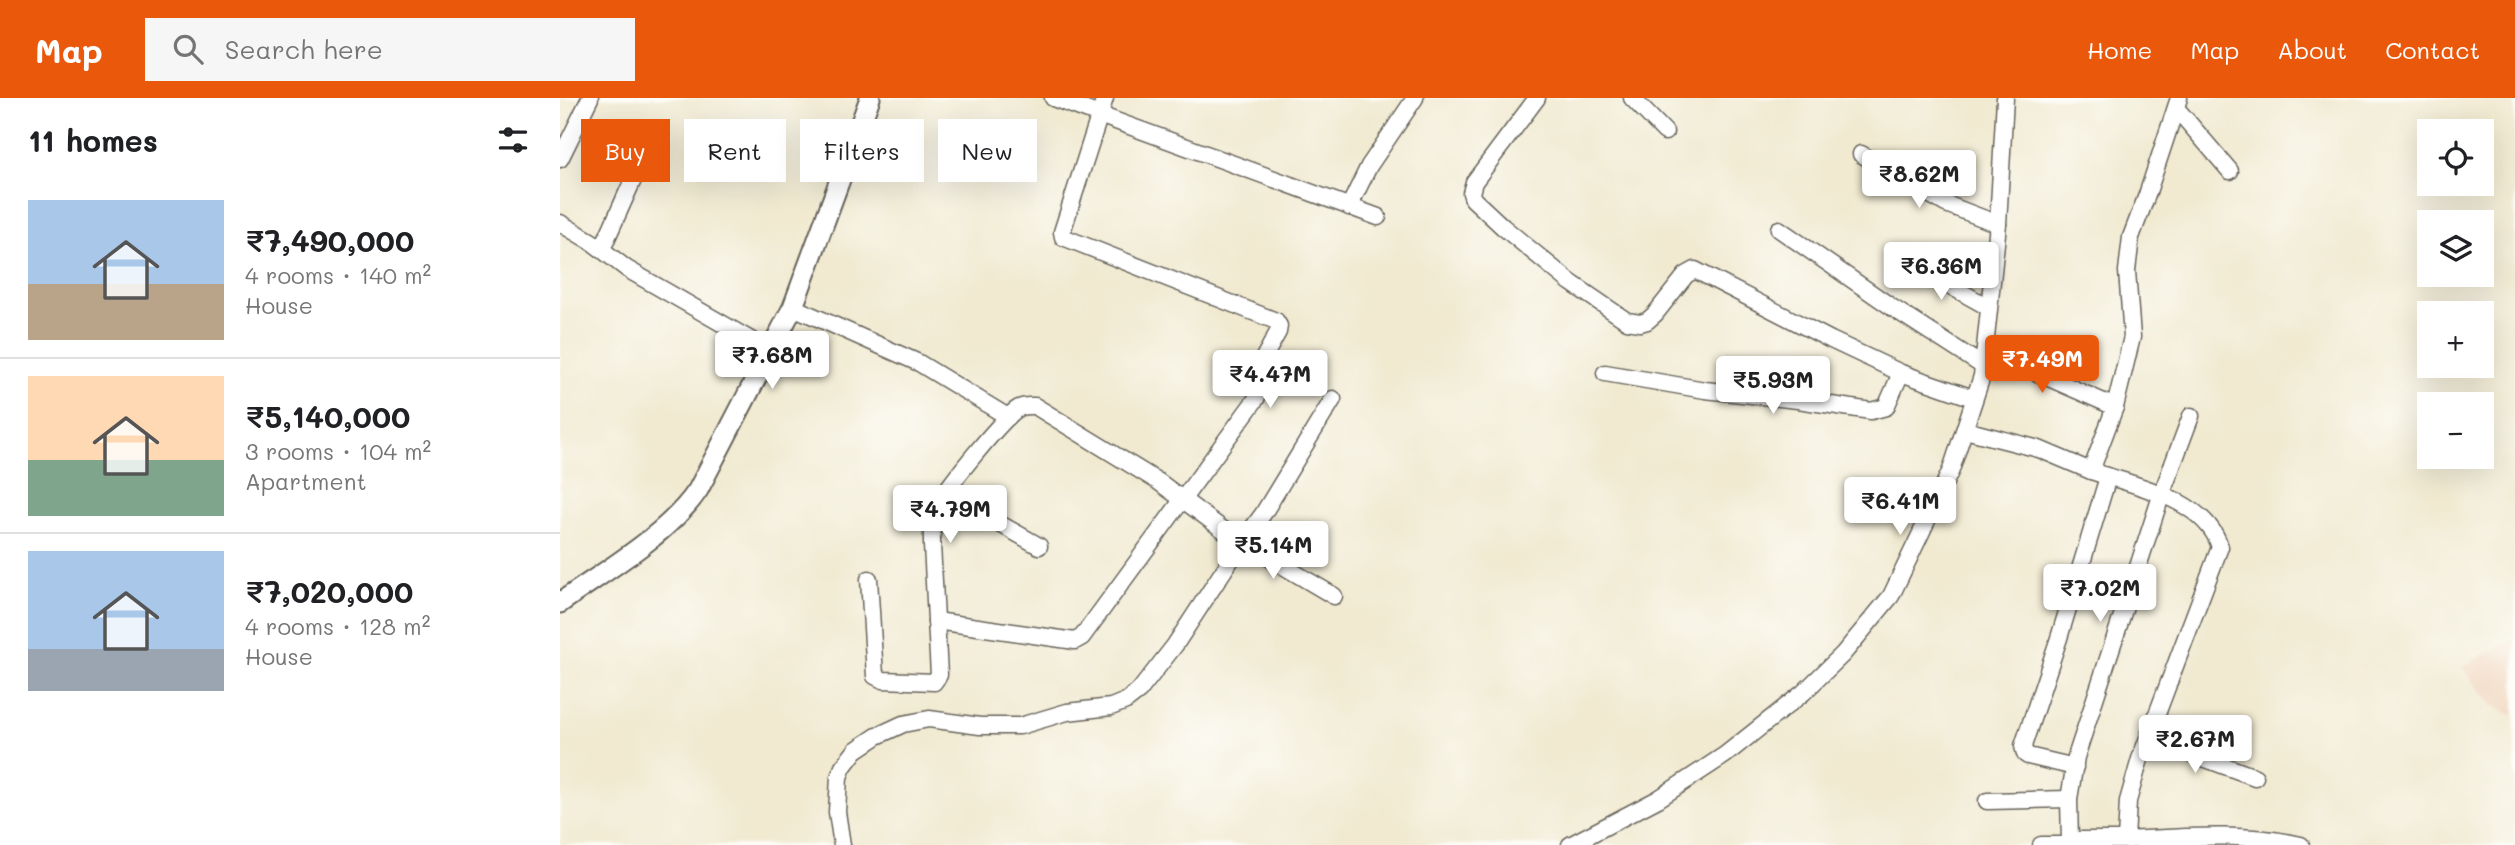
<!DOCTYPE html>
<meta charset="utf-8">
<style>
:root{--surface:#fff;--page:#f6f6f6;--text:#202124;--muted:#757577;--line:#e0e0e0;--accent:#ea580c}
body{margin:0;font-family:Mali,sans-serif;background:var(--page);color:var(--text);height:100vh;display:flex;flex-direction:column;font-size:26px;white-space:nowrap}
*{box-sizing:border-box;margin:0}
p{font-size:23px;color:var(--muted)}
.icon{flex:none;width:38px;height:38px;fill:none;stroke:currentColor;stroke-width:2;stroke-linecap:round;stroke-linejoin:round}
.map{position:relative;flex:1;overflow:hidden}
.panel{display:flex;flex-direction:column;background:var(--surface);width:560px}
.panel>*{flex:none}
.banner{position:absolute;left:21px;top:21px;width:665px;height:63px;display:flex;gap:14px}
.tools{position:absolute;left:1857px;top:21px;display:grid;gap:14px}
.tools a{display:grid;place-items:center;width:77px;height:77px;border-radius:0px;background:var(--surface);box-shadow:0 7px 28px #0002;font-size:35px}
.price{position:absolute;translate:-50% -60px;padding:0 16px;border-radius:7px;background:#fff;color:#222;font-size:23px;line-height:46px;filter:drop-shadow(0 2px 4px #0008)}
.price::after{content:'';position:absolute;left:50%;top:42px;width:21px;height:16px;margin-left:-10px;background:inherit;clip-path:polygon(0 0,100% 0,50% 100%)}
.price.selected{background:var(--accent);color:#fff}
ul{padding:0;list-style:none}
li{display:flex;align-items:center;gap:21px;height:175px;padding:0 28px}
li+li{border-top:2px solid var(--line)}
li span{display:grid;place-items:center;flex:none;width:196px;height:140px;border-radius:0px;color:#555}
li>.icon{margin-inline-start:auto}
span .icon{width:84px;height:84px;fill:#fffc;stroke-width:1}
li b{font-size:30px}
h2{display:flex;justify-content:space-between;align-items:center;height:84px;padding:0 28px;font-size:30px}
.pill{padding:0 24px;border-radius:0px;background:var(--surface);box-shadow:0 7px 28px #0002;font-size:24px;line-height:63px}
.pill.selected{background:var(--accent);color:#fff}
header{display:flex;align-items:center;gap:42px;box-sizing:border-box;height:98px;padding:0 35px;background:var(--accent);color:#fff}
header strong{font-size:33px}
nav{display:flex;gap:38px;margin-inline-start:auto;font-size:24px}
.search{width:490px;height:63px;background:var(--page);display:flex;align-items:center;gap:18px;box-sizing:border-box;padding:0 24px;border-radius:0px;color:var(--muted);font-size:26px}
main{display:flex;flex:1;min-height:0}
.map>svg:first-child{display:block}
.built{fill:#f1d5bd}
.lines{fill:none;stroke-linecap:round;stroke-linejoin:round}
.minor-casing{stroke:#67645b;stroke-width:19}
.tertiary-casing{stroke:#67645b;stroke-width:23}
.minor{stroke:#fff;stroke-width:16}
.tertiary{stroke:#fff;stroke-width:19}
</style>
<header>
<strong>Map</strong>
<div class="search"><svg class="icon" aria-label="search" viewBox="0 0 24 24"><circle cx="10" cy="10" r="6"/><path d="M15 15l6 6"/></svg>Search here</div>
<nav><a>Home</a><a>Map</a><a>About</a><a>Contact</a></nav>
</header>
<main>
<section class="panel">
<h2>11 homes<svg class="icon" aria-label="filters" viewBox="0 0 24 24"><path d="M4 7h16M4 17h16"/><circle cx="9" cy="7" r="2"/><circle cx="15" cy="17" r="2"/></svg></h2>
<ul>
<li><span style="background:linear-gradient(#a9c7e8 60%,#b9a48a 0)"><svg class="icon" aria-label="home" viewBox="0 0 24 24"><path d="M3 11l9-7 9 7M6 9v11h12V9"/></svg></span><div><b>₹7,490,000</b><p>4 rooms · 140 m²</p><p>House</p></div></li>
<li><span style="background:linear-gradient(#ffd9b3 60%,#7fa58c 0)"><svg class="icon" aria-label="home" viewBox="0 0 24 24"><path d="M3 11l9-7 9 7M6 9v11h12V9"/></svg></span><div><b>₹5,140,000</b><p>3 rooms · 104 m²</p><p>Apartment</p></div></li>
<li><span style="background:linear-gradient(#a9c7e8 70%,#9aa5b1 0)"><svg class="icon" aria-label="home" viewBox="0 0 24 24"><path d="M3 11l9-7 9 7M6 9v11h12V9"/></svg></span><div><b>₹7,020,000</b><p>4 rooms · 128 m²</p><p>House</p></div></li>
</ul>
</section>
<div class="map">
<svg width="1955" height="747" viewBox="0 0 1955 747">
<rect width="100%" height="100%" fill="#fdfcf7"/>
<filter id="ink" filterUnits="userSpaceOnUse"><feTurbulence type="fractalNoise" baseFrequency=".0143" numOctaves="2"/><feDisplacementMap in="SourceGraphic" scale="14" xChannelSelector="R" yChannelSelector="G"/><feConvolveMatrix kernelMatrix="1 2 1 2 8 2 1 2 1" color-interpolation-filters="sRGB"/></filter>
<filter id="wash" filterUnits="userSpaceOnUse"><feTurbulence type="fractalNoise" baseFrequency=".00686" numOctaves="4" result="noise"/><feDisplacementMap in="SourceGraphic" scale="28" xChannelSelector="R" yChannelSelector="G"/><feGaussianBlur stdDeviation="1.57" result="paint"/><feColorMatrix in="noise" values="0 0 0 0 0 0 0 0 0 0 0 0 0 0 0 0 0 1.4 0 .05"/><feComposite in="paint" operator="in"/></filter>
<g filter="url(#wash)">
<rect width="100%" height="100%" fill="#f1ead1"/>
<path class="built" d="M1955,541V619L1932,607L1902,569Z"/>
</g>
<g filter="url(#ink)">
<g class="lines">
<g class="minor-casing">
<g id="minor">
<path d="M493,0L818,119"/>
<path d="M977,0L914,84L911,95L913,101L943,129L1010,184L1067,223L1080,225L1087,223L1095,216L1126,177L1135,172L1271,242L1341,275L1413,300"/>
<path d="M1072,0L1105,34"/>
<path d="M1616,10L1670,73"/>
<path d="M1301,56L1386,106L1438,126"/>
<path d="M0,61L30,0"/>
<path d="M789,109L809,68L855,0"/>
<path d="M0,125L32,144L67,171L210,253"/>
<path d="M1219,131L1333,210L1423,268"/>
<path d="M42,151L85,55"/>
<path d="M1351,166L1428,209"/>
<path d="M233,209L359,265L448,319"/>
<path d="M1425,252L1555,309"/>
<path d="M1045,275L1145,292L1238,302L1311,313L1326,309L1341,275"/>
<path d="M1405,332L1479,351L1531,373"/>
<path d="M385,395L479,448"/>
<path d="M309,481L315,578L323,582L374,584L379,577L372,447C372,434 371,422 376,410C383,393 444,318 459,310C465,307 469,308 475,308L599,384L669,436L774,498"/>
<path d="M376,523L515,543L522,539L696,301L699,293L697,272L718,234L719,228L716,223L503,139L502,134L545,0"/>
<path d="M1589,640L1695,679"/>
<path d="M1515,669L1468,658L1465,656L1463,648L1499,540L1548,379"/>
<path d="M1427,703L1509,701"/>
<path d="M1566,742C1626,739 1683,734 1741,747"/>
<path d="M1510,744L1509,701L1516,659L1602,395L1631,318"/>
<path d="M282,747L277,714L279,679L283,669L296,652L317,638L343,626L369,621L420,628H460L507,614L551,609L566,603L579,593L615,547L683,443L703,416L773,301"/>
<path d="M1010,747L1098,701L1165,657L1243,595L1283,556L1331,498L1391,372L1422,278L1438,126L1445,0"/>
<path d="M1481,747H1508"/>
<path d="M1508,747L1516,742H1566L1568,703L1580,661L1660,449C1646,400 1572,387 1531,373L1555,309L1572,239L1567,173L1571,139L1587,97L1619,0"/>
</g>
</g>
<g class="tertiary-casing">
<path id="tertiary" d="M0,505C43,474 109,436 138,392L233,209L310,0"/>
</g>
<use href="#minor" class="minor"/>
<use href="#tertiary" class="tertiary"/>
</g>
</g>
</svg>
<div class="tools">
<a><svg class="icon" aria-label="locate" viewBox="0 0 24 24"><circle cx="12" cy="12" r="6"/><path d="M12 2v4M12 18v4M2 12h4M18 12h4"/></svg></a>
<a><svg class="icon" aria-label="layers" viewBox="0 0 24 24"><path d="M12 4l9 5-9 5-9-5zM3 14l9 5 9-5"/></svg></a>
<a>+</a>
<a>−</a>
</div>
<b class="price" style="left:1359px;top:112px">₹8.62M</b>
<b class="price" style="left:1381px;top:204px">₹6.36M</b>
<b class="price" style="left:212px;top:293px">₹7.68M</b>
<b class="price selected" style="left:1482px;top:297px">₹7.49M</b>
<b class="price" style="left:710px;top:312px">₹4.47M</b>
<b class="price" style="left:1213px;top:318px">₹5.93M</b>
<b class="price" style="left:1340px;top:439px">₹6.41M</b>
<b class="price" style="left:390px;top:447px">₹4.79M</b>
<b class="price" style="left:713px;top:483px">₹5.14M</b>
<b class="price" style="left:1540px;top:526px">₹7.02M</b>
<b class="price" style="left:1635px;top:677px">₹2.67M</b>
<div class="banner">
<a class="pill selected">Buy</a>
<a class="pill">Rent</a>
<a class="pill">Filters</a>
<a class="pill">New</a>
</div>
</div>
</main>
